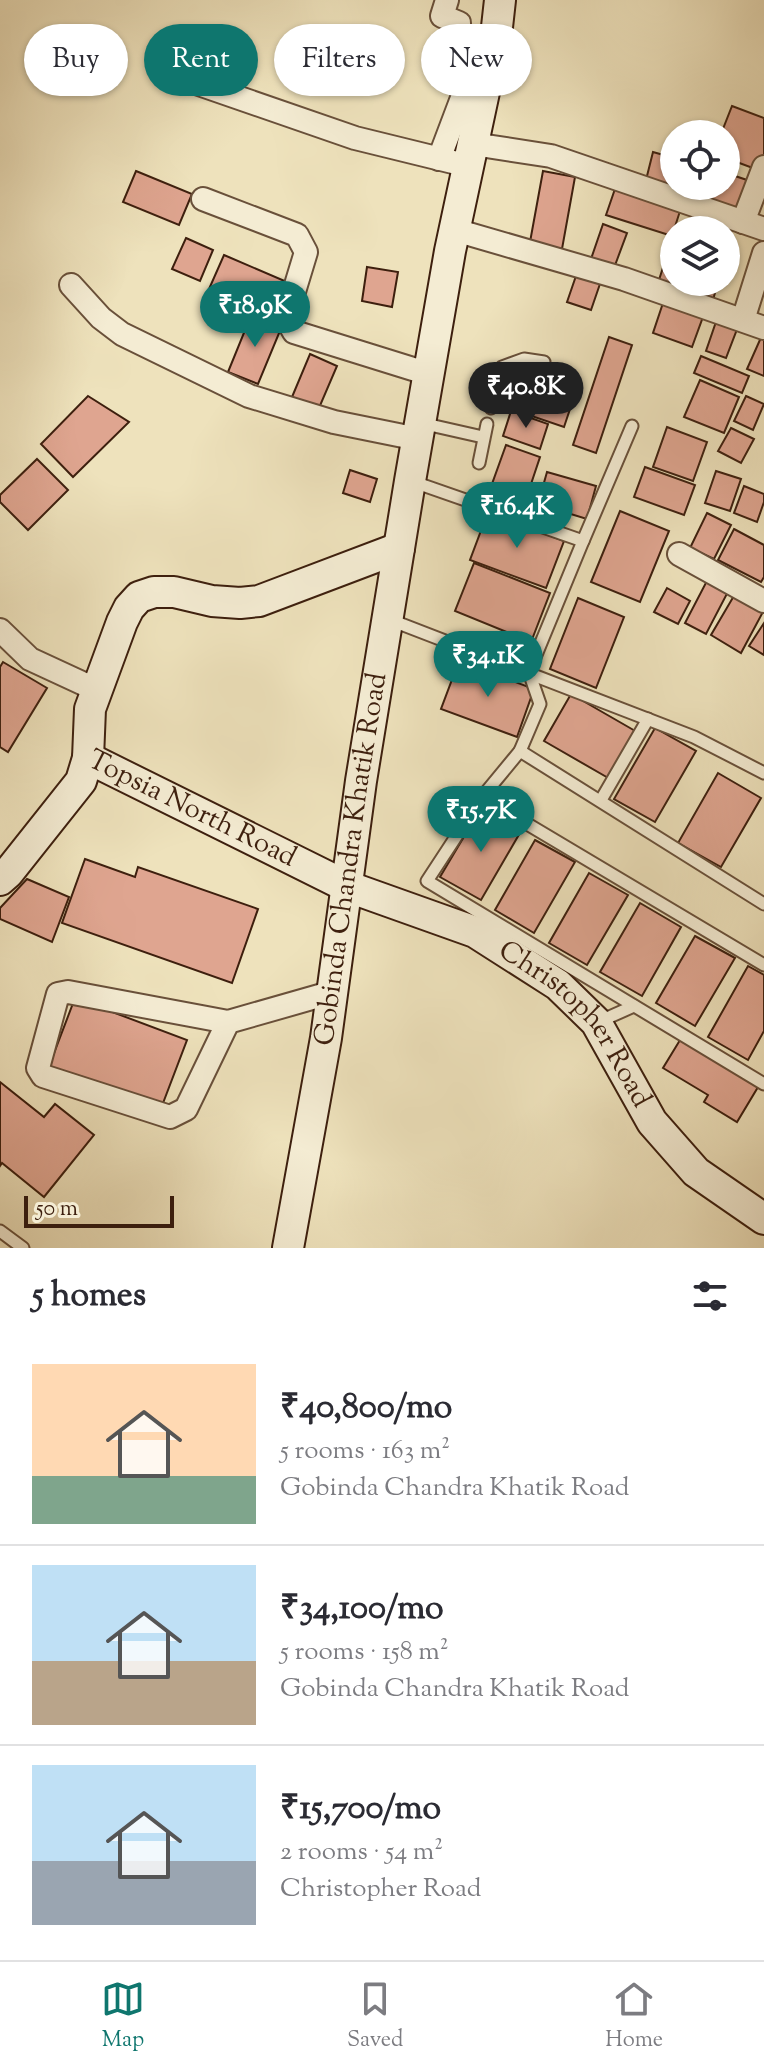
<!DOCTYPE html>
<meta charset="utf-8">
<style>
:root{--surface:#fff;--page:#f7f7f7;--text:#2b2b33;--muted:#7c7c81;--line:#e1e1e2;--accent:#0f766e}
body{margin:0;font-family:"Sorts Mill Goudy",serif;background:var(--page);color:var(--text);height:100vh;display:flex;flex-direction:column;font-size:30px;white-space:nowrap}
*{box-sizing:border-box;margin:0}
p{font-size:26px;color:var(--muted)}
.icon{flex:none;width:44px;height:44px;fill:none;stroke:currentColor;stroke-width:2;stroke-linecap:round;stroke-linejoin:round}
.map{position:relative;height:1248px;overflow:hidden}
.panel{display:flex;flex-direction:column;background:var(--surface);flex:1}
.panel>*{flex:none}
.top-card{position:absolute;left:24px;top:24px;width:716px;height:72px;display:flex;gap:16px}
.tools{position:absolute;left:660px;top:120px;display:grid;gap:16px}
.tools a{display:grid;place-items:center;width:80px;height:80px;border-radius:50%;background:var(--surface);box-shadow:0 2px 6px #0004;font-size:40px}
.scale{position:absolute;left:24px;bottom:20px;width:150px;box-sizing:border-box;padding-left:8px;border:4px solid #3d1f0e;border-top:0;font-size:22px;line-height:28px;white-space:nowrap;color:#3d1f0e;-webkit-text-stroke:6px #f4ecd3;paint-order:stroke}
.price{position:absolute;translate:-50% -68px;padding:0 18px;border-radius:28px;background:var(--accent);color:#fff;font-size:26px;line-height:52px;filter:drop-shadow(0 2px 4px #0008)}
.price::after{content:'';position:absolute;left:50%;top:48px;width:24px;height:18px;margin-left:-12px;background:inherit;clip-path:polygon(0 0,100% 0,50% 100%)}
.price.on{background:#222;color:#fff}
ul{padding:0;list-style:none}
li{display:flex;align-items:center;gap:24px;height:200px;padding:0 32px}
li+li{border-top:2px solid var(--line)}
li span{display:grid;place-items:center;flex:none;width:224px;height:160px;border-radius:0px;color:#555}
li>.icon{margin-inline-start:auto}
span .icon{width:96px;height:96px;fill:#fffc;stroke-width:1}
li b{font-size:34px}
h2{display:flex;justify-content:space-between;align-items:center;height:96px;padding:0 32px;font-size:34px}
.tag{padding:0 28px;border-radius:36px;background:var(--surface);box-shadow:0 2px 6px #0004;font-size:28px;line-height:72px}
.tag.on{background:var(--accent);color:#fff}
.dock{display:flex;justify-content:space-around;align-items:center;height:112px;border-top:2px solid var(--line);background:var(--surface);font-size:22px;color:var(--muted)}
.dock a{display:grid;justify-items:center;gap:4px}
.dock .on{color:var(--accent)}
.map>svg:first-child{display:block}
.building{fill:#dfa590;stroke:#3d1f0e;stroke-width:2}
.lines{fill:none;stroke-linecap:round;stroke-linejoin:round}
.lane-casing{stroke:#69503a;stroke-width:15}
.street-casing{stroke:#69503a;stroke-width:26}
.secondary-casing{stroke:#3d1f0e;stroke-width:34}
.lane{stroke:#f4ecd3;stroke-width:11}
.street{stroke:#f4ecd3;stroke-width:22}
.secondary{stroke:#f4ecd3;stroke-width:30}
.labels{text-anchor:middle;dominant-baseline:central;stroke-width:8;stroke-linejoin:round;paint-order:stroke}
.street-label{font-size:28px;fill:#3d1f0e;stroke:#f4ecd3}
</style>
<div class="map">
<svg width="764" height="1248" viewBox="0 0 764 1248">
<rect width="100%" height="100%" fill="#eee2bc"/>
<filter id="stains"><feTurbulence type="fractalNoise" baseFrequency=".0025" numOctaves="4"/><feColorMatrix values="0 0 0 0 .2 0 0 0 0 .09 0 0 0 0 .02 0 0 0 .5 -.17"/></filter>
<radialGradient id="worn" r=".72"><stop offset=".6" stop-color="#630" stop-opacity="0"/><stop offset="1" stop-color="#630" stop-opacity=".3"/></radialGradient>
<g class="building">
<path d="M732,106L764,118V154L758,170L726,158V134H721Z"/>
<path d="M653,152L674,158L672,187L646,180Z"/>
<path d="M136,171L192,194L179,225L123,202Z"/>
<path d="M543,171L575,177L562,249L530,242Z"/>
<path d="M726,173L750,181L740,210L708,199L713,186H726Z"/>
<path d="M616,186L681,208L672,236L606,215Z"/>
<path d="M603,224L627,233L614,268L591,259Z"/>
<path d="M186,238L213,250L200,281L172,269Z"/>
<path d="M669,249L674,251V282H687L685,289L659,280Z"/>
<path d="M224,255L287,282L272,316L209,289Z"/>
<path d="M367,267L398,272L392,307L362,301Z"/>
<path d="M577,273L601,281L591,310L567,302Z"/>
<path d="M692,282H718L713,300L688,292Z"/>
<path d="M664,300L704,314L692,347L653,333Z"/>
<path d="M252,313L282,326L258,384L228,372Z"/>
<path d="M718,316L739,324L726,358L706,351Z"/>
<path d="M763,333L764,334V376L747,369Z"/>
<path d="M609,337L632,345L596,453L573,445Z"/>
<path d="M310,354L337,366L319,408L292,397Z"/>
<path d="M701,356L749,376L742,393L694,373Z"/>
<path d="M523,366L578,385L564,427L508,408Z"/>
<path d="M700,380L739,397L724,433L684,417Z"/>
<path d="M88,396L129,422L73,477L41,444Z"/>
<path d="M746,396L764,404L753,430L734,421Z"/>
<path d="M511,411L548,424L540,449L503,436Z"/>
<path d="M667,427L707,442L693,481L653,467Z"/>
<path d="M731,428L754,439L741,463L718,451Z"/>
<path d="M506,445L540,457L527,496L492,484Z"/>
<path d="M37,459L68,490L28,530L0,502V495Z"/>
<path d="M645,467L695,485L684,515L634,497Z"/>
<path d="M350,470L377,479L370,502L343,493Z"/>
<path d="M716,471L741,479L730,511L705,503Z"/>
<path d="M547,472L596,486L587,519L538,504Z"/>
<path d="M744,486L764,494V502L757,522L734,513Z"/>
<path d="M620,511L669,531L640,602L591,582Z"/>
<path d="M488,512L564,541L546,588L470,560Z"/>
<path d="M707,513L731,525L714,559L690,548Z"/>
<path d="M734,529L764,545V577L761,582L718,560Z"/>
<path d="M474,563L550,593L531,642L455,611Z"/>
<path d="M710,575L731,586L706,634L685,623Z"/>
<path d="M667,588L690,601L678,624L654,612Z"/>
<path d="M735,594L764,610L741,653L711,635Z"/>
<path d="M578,598L624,617L596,688L550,669Z"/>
<path d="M764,623V655L749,646Z"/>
<path d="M459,661L534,689L517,737L441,709Z"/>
<path d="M3,662L47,688L8,752L0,747V667Z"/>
<path d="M571,694L637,732L610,779L544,741Z"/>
<path d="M655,728L696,751L655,822L614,799Z"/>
<path d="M718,773L761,798L721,867L678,843Z"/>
<path d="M481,808L521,831L481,900L440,877Z"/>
<path d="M535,840L575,862L534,933L495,910Z"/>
<path d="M85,859L135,877L138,867L258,909L232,983L62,923Z"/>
<path d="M589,873L628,895L587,965L549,943Z"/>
<path d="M27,879L69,897L52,942L0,919V908Z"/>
<path d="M640,903L681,927L642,996L600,972Z"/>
<path d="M695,936L735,958L695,1026L656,1003Z"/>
<path d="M748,966L764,975V1031L748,1060L708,1037Z"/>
<path d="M75,998L187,1040L160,1111L48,1069Z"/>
<path d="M680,1040L758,1087L737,1122L704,1102L708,1095L663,1068Z"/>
<path d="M0,1082L44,1117L55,1104L94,1135L44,1197L2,1163L0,1166Z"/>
</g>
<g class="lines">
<g class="lane-casing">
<g id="lane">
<path d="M491,408L502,367L524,359L544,362"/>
<path d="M421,423L483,437"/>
<path d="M479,463L487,424"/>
<path d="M411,481L583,541L529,672L540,704L520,751L482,797L764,965"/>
<path d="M583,541L632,426"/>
<path d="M388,619L694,737L764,773"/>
<path d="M520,751L764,904"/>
<path d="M482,797L427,881L764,1084"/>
<path d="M601,800L648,719"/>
<path d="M598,1022L634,1006"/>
<path d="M0,1231L23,1248"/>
</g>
</g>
<g class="street-casing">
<g id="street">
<path d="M196,83L355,138L469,166"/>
<path d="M473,144L551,156L764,229"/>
<path d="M439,159L473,69L459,52V23L442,16L447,0"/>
<path d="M203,199L297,235L306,252L286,318L294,332L429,374"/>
<path d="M743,222L764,167"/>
<path d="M455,230L624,279L764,328"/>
<path d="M71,285L101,318L122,334L249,396L334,422L418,439"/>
<path d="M743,320L764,253"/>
<path d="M679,554L764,601"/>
<path d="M0,630L30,659L97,690"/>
<path d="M228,1022L186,1109L170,1117L43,1076L38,1068L58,994L68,992L228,1022L333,992"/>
</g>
</g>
<g class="secondary-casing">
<g id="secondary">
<path d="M88,758L90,709L122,622L129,608L139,597L154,592H174L212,601L240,603L259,601L399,548"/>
<path id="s1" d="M0,880L8,873L81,781L88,758L346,886L475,932L558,985L596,1022L652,1122L696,1172L764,1219"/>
<path id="s2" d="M288,1248L326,1038L361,781L410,481L450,251L496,36L500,0"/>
</g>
</g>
<use href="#lane" class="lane"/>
<use href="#street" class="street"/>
<use href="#secondary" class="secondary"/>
</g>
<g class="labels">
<g class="street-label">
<text stroke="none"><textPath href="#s1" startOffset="268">Topsia North Road</textPath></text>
<text stroke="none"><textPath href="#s2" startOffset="394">Gobinda Chandra Khatik Road</textPath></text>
<text stroke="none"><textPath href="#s1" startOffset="716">Christopher Road</textPath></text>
</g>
</g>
<rect width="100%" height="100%" filter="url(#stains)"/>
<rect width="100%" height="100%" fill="url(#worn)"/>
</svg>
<div class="tools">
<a><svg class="icon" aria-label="locate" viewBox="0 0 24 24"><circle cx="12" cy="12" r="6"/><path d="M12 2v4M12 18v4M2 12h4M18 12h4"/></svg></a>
<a><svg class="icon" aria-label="layers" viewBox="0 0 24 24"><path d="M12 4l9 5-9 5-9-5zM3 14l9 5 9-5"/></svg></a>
</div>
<div class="scale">50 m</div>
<b class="price" style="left:255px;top:349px">₹18.9K</b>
<b class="price on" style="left:526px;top:430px">₹40.8K</b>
<b class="price" style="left:517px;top:550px">₹16.4K</b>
<b class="price" style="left:488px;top:699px">₹34.1K</b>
<b class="price" style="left:481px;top:854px">₹15.7K</b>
<div class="top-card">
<a class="tag">Buy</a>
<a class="tag on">Rent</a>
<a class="tag">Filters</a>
<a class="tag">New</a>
</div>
</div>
<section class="panel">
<h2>5 homes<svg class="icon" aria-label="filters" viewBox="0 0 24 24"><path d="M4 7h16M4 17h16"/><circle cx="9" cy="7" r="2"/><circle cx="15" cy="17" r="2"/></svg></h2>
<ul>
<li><span style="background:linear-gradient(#ffd9b3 70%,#7fa58c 0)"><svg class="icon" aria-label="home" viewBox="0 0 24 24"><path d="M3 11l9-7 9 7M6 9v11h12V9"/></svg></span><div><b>₹40,800/mo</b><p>5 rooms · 163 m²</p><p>Gobinda Chandra Khatik Road</p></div></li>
<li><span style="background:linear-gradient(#bfe0f5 60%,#b9a48a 0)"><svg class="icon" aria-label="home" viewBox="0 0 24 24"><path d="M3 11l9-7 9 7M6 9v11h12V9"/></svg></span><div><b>₹34,100/mo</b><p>5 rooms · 158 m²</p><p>Gobinda Chandra Khatik Road</p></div></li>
<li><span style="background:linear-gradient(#bfe0f5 60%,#9aa5b1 0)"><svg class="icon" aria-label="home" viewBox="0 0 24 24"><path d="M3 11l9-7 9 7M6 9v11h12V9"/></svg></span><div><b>₹15,700/mo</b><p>2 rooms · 54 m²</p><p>Christopher Road</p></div></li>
</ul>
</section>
<nav class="dock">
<a class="on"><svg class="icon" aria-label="map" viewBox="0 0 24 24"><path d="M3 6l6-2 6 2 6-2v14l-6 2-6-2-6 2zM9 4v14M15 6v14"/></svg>Map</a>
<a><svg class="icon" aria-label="saved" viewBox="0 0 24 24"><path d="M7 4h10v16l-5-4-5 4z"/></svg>Saved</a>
<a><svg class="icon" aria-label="home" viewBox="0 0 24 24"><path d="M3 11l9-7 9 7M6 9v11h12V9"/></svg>Home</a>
</nav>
